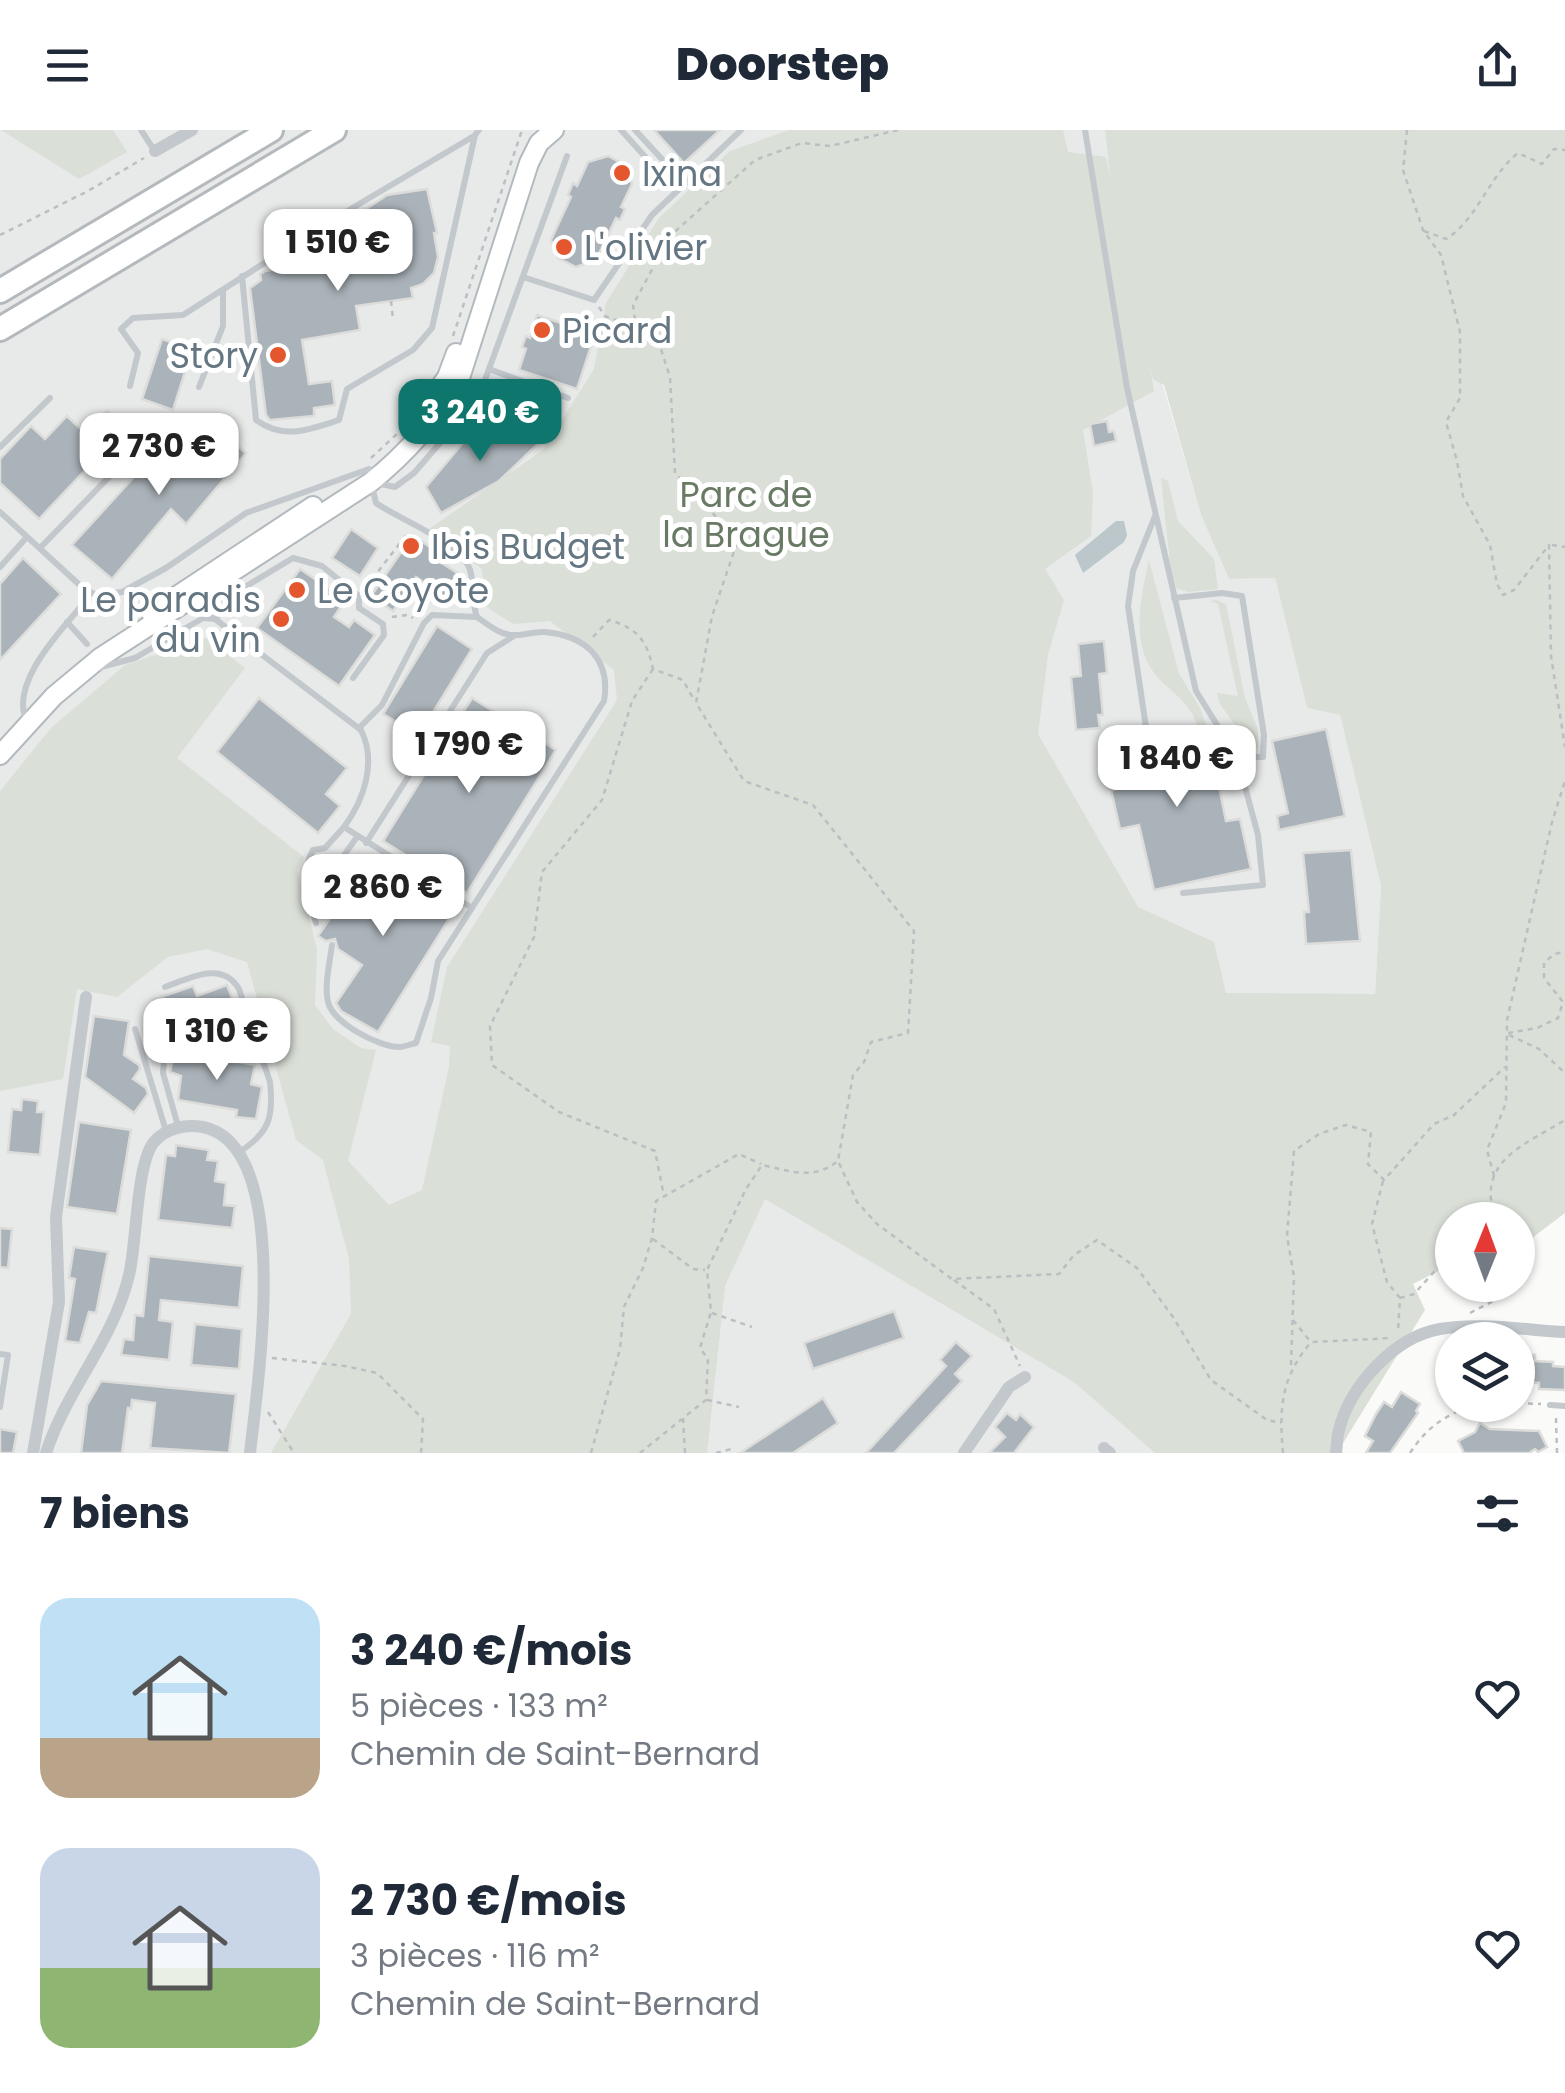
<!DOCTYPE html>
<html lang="fr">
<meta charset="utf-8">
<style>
:root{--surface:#fff;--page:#f2f2f3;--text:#1f2937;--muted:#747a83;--accent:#0f766e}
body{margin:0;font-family:Poppins,sans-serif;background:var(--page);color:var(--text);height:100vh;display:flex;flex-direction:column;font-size:38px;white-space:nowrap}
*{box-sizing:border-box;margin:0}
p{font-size:32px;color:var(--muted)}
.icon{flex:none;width:55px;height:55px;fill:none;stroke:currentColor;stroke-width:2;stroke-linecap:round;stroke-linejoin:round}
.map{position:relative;height:1323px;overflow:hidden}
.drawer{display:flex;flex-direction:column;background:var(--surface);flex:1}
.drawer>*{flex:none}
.needle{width:65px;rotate:1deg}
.tools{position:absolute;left:1435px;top:1072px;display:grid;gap:20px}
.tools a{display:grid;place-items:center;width:100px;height:100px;border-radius:50%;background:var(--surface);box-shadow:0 2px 8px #0004;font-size:50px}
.price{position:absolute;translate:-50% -85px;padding:0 22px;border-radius:20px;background:#fff;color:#222;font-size:32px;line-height:65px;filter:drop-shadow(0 2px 5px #0008)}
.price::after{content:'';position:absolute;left:50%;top:60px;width:30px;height:22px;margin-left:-15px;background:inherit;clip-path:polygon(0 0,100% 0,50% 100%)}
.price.on{background:var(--accent);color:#fff}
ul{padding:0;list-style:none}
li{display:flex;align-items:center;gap:30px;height:250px;padding:0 40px}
li span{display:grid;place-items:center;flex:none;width:280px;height:200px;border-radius:30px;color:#555}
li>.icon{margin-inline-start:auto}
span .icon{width:120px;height:120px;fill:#fffc;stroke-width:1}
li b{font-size:42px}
h2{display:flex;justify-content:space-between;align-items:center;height:120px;padding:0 40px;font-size:42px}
header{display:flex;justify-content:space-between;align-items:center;height:130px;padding:0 40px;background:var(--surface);font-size:45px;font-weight:800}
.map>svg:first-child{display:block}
.built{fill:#e8e9e9}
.green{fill:#dadfd7;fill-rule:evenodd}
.water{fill:#bbc7cb}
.building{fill:#aab3b9;stroke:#dcdcda;stroke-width:2.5}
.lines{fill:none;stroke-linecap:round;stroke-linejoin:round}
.secondary-casing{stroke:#b3babf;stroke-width:22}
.motorway-casing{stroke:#b4b9bd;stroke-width:28}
.path{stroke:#bbbfc2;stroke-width:2.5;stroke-dasharray:5 5;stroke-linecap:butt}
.service{stroke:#c3c8cc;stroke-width:6}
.minor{stroke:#c3c8cc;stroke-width:12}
.secondary{stroke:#fff;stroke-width:18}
.motorway{stroke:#fff;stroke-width:22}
.poi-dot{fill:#e4572e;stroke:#fff;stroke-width:4}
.labels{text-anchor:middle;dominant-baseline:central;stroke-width:10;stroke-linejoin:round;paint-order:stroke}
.poi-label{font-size:35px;fill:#657683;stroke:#fff;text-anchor:start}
.park-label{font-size:35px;fill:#687a64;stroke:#fff}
</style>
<header><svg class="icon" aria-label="menu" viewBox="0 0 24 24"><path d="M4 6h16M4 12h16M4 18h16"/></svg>Doorstep<svg class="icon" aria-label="share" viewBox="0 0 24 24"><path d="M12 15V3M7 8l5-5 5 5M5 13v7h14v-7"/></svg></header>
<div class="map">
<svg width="1565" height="1323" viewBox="0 0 1565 1323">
<rect width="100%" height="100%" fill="#fafaf8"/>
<path class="built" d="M0,0H1105L1119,105L1201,385L1229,449L1275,448L1307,578L1340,585L1381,756L1375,864H1284L1260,1323H0Z"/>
<g class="green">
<path d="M1,0H113L127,22L79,49Z"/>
<path d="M789,0H1063L1068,22L1106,27L1111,52L1105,0H1565V1083L1528,1111L1518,1107V1090H1452V1134L1413,1154L1425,1180L1337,1323H1155L1074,1252L765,1069L725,1156L707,1323H271L351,1184L349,1129L323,1030L296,1010L247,832L207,819L168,827L117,867L77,859L63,949L0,961V661L51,598L125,535L206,508L245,538L177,628L304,727L297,740L317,819L315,875L333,899L361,918L376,920L348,1031L389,1075L422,1060L449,937L450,916L431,912L447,837L617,570L614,540L550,491L513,494L485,476L482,439L429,399L543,320L594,239L606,173L659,88L730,21ZM1149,233L1153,249L1164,255L1201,385L1229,449L1275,448L1307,578L1340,585L1381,756L1375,864L1226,863L1214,812L1138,777L1038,604L1048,525L1064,470L1045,439L1091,406L1093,363L1083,300L1154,261Z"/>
<path d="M1161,348L1168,351L1178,391L1214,429L1218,459L1188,462L1176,458L1170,433Z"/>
<path d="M1149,430L1179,544L1200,578L1208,601L1227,624L1226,637L1207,638C1202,621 1200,600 1193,585C1183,567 1167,559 1155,544C1130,513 1141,465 1149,430Z"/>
<path d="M1216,470L1226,474L1245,568L1258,599V618L1253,620L1220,574L1217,563L1238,566L1218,474L1209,471Z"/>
</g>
<path class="water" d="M1116,391H1124L1127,405L1124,412L1083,443L1075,425Z"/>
<g class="building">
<path d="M654,0H720L684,33Z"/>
<path d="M608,26L625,35L632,54L621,77L625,79L620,90L616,88L596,130L576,137L558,128L551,110L571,67L568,65L573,53L577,56L588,32Z"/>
<path d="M427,59L437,103H434L438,127L434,143L423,154L411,158L413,168L356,176L360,200L302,210L309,254L332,251L335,275L314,278V286L270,290L266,285L250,158L261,150L260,144L265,141L303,135L302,122L312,115L311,111L327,101L356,97L354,87L387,65Z"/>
<path d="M537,185L595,204L577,259L519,240L526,219L522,217L526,206L530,208Z"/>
<path d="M162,209L192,219L173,280L142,269Z"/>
<path d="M107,281L125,298L39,389L0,353V329L31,296L45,309L67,286L85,303Z"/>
<path d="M1107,291L1109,302L1114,301L1116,311L1094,316L1090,294Z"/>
<path d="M208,292L246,323L186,394L171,379L112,449L72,415L165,313L180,325Z"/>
<path d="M504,292L542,310L499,351L441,383L426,357L473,301L484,298L499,303Z"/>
<path d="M351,399L378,418L360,446L332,428Z"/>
<path d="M413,405L434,420L431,426L462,446L448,469L416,447L393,481L371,466Z"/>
<path d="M23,428L61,464L0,530V454Z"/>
<path d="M300,439L331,460L335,456L348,466L334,487L349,497L354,490L375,505L339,556L257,498Z"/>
<path d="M437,496L472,519L419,605L383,584Z"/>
<path d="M1104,511L1107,543L1099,544L1103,585H1098L1100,598L1076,600L1071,547L1081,546L1078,514Z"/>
<path d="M259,568L347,638L326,664L340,676L318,703L217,622Z"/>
<path d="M472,568L556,620L467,763L383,711Z"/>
<path d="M1193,597L1205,638L1215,637L1226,691L1240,689L1251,739L1154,760L1139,695L1120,699L1111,660L1121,658L1110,616L1142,609L1149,611L1153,606Z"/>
<path d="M1326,599L1345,686L1279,700L1277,686L1288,683L1272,611Z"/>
<path d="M1351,720L1360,811L1306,814L1304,782H1309L1303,723Z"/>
<path d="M370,727L454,781L378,902L341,881L336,873L362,835L338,819L335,809L326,811L318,806L335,781L340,778L341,771Z"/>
<path d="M227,855L243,897L212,908L205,894L164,908L152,870L193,856L197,866Z"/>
<path d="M94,886L129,891L124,925L139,935L140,939L133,949L146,958L148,964L134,983L85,947Z"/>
<path d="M175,920L255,935L251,954L262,957L256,989L236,987L237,980L178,970L181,946L170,942Z"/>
<path d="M22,969L38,971L37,982H44L40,1025L8,1022L12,979L21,980Z"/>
<path d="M79,992L131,1000L117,1084L67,1077Z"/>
<path d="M176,1015L209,1020L207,1030L218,1031L215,1051L226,1053L224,1075L235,1076L232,1098L158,1090L166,1025L175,1026Z"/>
<path d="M0,1098L12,1099L8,1138L0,1137Z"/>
<path d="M74,1117L108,1122L96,1183L89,1182L80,1213L65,1211L75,1149L69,1148Z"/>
<path d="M149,1126L243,1136L239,1178L161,1170L159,1190L173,1192L169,1230L121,1225L124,1209L133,1210L135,1185L143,1186Z"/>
<path d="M894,1181L904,1208L813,1239L804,1213Z"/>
<path d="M195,1194L242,1199L239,1239L191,1235Z"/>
<path d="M956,1212L972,1226L955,1244L962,1251L894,1323H866L946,1236L940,1230Z"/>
<path d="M1520,1224L1535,1225V1231L1553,1232V1236L1565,1237V1260L1539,1259V1253L1518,1252Z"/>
<path d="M101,1251L236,1264L229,1323L150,1318L155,1273L132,1270L131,1279L128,1278L122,1323H81L87,1275Z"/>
<path d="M1401,1262L1420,1274L1416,1281L1418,1283L1390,1323H1366L1373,1311L1365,1306L1376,1284L1384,1272L1392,1277Z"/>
<path d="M823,1268L838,1293L793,1323H740Z"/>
<path d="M1007,1283L1016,1290L1020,1284L1034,1297L1014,1323H989L1005,1307L995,1297Z"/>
<path d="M1480,1293L1490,1299L1539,1301L1547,1317L1538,1322L1535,1319L1529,1323H1464L1458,1311L1475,1302Z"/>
<path d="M0,1299L17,1302L13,1323H0Z"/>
</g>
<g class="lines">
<g class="secondary-casing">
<g id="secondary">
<path d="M411,299L447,247L456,223"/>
<path d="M151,483L313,376"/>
<path d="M0,625L54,566L101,527L371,352C407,323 436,290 459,251L529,33L539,13L554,0"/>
</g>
</g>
<g class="motorway-casing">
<g id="motorway">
<path d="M0,161L271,0"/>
<path d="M0,199L334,0"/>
</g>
</g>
<g class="path">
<path d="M898,0L830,16L802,13L755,30L670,106L633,175L636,197L656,204L670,247L675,343L738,410L712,486L696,573L744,651L813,675L914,801L908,903L871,912L864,932L853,945L838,1031L857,1072L877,1094L952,1149L1059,1144L1074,1125L1097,1110L1137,1138L1173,1187L1211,1250L1267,1290L1281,1293"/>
<path d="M1407,0L1403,40L1423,100L1441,125L1460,202V268L1446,292L1457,331L1463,366L1490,415L1497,454L1503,465L1514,460L1549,415L1551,526L1565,617"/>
<path d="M1424,101L1446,109C1478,89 1488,47 1518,23L1542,34L1554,19L1565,20"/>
<path d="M0,105L88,61L144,28"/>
<path d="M391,171L393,189"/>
<path d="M599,177L605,186L634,197"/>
<path d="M453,206L522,0"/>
<path d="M371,328L398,303"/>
<path d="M1552,415L1565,417"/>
<path d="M366,457L407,404"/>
<path d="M392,487L407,485L413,488"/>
<path d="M593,507L609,490C637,498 647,510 653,539L683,550L694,570"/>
<path d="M653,539L632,571L602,670L542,742L534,807L490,896L492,935L559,982L655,1021L664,1066"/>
<path d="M1508,903L1537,898L1558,888L1563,872L1544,848V833L1554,824L1565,822"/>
<path d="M1509,905L1539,919L1565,943"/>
<path d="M1494,1046L1487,1020L1506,973L1507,890L1552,692L1565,651"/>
<path d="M1383,1051L1372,1094L1387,1152L1400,1168L1398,1201"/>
<path d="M1475,1090L1488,1073"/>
<path d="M1496,1090C1474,1031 1525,1015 1565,990"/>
<path d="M653,1109L693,1139L705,1140"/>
<path d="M954,1150L994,1179L1020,1236"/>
<path d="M1400,1168L1414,1164L1452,1122"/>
<path d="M712,1183L752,1197"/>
<path d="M1470,1183L1509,1163"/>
<path d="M1293,1190L1310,1211"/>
<path d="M272,1228L345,1236L377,1243L423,1289L421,1323"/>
<path d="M1291,1235L1294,1147L1287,1106L1294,1021L1319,1004L1346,995L1371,1002L1368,1034L1384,1050L1434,994L1454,985L1505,937"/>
<path d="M707,1270L739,1277"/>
<path d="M1518,1273L1541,1274"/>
<path d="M268,1282L294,1323"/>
<path d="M1556,1288L1557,1323"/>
<path d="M591,1323L620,1219L624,1177L643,1138L652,1108L656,1071L739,1024L761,1034"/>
<path d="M640,1323L682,1289"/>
<path d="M685,1323L683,1288L706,1270L708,1229L700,1218L711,1182L707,1140L746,1059L762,1035C791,1041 813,1051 838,1031"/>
<path d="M716,1323L731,1319"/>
<path d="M1283,1323C1279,1277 1281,1248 1311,1212L1390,1208"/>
<path d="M1410,1323C1427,1297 1444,1286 1473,1275"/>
</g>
<g class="service">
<path d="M141,0L154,20"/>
<path d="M621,0L676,61"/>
<path d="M635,0L685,54"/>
<path d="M1085,0L1127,258L1196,561L1237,627L1258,705L1263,755L1183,763"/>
<path d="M242,146L256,290C284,310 308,300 339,290L347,259L413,220L432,198L475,5L479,0"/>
<path d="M523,147L594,170L652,85L741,0"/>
<path d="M489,239L568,268"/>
<path d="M130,256L138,223L121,199L133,188L183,185L327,93L474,6"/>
<path d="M199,257L223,196V160"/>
<path d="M478,269L548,294"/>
<path d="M0,317L50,268"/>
<path d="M0,382L84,459V473C62,499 6,556 28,593"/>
<path d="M40,418L145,310"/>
<path d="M0,437L27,407"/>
<path d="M84,459L96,465L122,462L166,438L246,383L369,339"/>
<path d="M201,466L215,489L361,600C377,632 364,670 344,697L472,778L438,831L431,868L416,913C411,914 406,916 401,917C380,918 333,893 328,872C324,855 330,832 332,815"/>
<path d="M1174,468L1222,463L1242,466L1264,605L1263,627H1237"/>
<path d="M67,492L87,514"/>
<path d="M97,538L135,528L203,488L215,489L240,460L293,428L322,436L359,466V478L383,494L384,505L353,548"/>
<path d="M359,598L382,575L424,493L432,485L477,487"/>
<path d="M1147,604L1128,476L1133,441L1155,386"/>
<path d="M366,713L487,523L514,506"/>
<path d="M335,774C325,747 342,728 357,707"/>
<path d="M472,778L604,571C611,530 587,506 545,502C534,501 523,506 513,505C500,505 487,494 477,487C471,471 475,456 470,440C461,412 400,390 376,373L371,352L395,357L414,343L478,269L567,26"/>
<path d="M316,793C308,765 299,747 313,720L325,718L344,697"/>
<path d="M165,857C190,848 222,830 239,859L270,952C274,988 269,1003 238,1023"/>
<path d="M135,899L166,1001"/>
<path d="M178,996L163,943L165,917L179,910L227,918L256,910"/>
<path d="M0,1224L8,1225L0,1277"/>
<path d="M1550,1275L1565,1276"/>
</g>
<g class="minor">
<path d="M155,21L192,0"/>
<path d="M1104,1318L1110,1323"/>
<path d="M33,1323L59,1172L56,1087L86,867"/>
<path d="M46,1323C66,1260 114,1210 129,1145C137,1113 136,1034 154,1012C166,998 185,994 203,997C295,1016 257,1258 250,1323"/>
<path d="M964,1323L1009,1257L1025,1247"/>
<path d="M1336,1323C1337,1315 1337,1307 1339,1300C1350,1256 1394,1207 1440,1199C1479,1192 1525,1200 1565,1202"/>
</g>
<use href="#secondary" class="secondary"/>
<use href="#motorway" class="motorway"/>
</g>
<g class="poi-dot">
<circle cx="622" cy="43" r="10"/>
<circle cx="564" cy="117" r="10"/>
<circle cx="542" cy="200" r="10"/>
<circle cx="278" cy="225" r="10"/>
<circle cx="411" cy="416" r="10"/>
<circle cx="297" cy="460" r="10"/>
<circle cx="281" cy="489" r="10"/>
</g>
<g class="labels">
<g class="poi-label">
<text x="642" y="43">Ixina</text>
<text x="584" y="117">L'olivier</text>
<text x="562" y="200">Picard</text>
<text x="258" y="225" text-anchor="end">Story</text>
<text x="431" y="416">Ibis Budget</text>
<text x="317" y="460">Le Coyote</text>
<text x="261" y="469" text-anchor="end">Le paradis<tspan x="261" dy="40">du vin</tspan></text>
</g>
<g class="park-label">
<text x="746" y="364">Parc de<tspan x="746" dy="40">la Brague</tspan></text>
</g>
</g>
</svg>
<div class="tools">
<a><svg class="needle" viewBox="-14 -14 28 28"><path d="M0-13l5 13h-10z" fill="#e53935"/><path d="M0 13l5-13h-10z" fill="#747a83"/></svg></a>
<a><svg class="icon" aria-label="layers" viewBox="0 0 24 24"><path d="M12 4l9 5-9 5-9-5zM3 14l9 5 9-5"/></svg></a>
</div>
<b class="price" style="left:338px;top:164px">1 510 €</b>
<b class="price on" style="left:480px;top:334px">3 240 €</b>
<b class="price" style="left:159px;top:368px">2 730 €</b>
<b class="price" style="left:469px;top:666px">1 790 €</b>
<b class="price" style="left:1177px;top:680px">1 840 €</b>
<b class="price" style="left:383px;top:809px">2 860 €</b>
<b class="price" style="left:217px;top:953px">1 310 €</b>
</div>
<section class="drawer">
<h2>7 biens<svg class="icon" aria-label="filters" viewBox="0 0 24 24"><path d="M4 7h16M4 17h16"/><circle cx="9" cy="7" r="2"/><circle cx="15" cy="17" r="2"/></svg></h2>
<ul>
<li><span style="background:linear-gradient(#bfe0f5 70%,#b9a48a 0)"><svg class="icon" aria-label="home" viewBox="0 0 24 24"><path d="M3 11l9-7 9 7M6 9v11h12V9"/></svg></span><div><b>3 240 €/mois</b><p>5 pièces · 133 m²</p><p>Chemin de Saint-Bernard</p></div><svg class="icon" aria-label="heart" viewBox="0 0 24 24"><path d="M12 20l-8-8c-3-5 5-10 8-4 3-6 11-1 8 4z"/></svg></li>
<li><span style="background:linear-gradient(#c9d6e8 60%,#8fb573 0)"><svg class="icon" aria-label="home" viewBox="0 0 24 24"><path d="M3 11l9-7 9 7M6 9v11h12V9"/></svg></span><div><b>2 730 €/mois</b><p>3 pièces · 116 m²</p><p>Chemin de Saint-Bernard</p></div><svg class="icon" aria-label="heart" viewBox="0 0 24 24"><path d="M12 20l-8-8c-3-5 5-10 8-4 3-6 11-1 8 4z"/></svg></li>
</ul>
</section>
